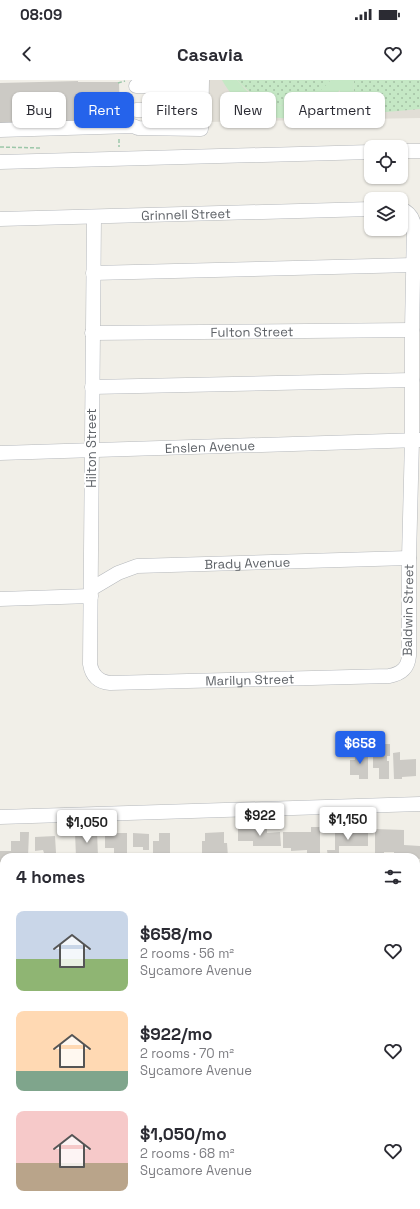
<!DOCTYPE html>
<meta charset="utf-8">
<style>
:root{--surface:#fff;--page:#f2f2f3;--text:#2b2b33;--muted:#7c7c81;--accent:#2563eb}
body{margin:0;font-family:"Space Grotesk",sans-serif;background:var(--page);color:var(--text);height:100vh;display:flex;flex-direction:column;font-size:15px;white-space:nowrap}
*{box-sizing:border-box;margin:0}
p{font-size:13px;color:var(--muted)}
.icon{flex:none;width:22px;height:22px;fill:none;stroke:currentColor;stroke-width:2;stroke-linecap:round;stroke-linejoin:round}
.map{position:relative;flex:1;overflow:hidden}
.side{position:absolute;left:0px;top:773px;width:420px;height:356px;display:flex;flex-direction:column;background:var(--surface);border-radius:12px 12px 0 0;box-shadow:0 1px 3px #0004}
.side>*{flex:none}
.hud{position:absolute;left:12px;top:12px;width:396px;height:36px;display:flex;gap:8px}
.tools{position:absolute;left:364px;top:60px;display:grid;gap:8px}
.tools a{display:grid;place-items:center;width:44px;height:44px;border-radius:8px;background:var(--surface);box-shadow:0 1px 3px #0004;font-size:20px}
.price{position:absolute;translate:-50% -34px;padding:0 9px;border-radius:4px;background:#fff;color:#222;font-size:13px;line-height:26px;filter:drop-shadow(0 1px 2px #0008)}
.price::after{content:'';position:absolute;left:50%;top:24px;width:12px;height:9px;margin-left:-6px;background:inherit;clip-path:polygon(0 0,100% 0,50% 100%)}
.price.active{background:var(--accent);color:#fff}
ul{padding:0;list-style:none}
li{display:flex;align-items:center;gap:12px;height:100px;padding:0 16px}
li span{display:grid;place-items:center;flex:none;width:112px;height:80px;border-radius:8px;color:#555}
li>.icon{margin-inline-start:auto}
span .icon{width:48px;height:48px;fill:#fffc;stroke-width:1}
li b{font-size:17px}
h2{display:flex;justify-content:space-between;align-items:center;height:48px;padding:0 16px;font-size:17px}
.pill{padding:0 14px;border-radius:8px;background:var(--surface);box-shadow:0 1px 3px #0004;font-size:14px;line-height:36px}
.pill.active{background:var(--accent);color:#fff}
.status{display:flex;justify-content:space-between;align-items:center;height:28px;padding:0 20px;background:var(--surface);direction:ltr}
.status svg{height:11px;fill:currentColor}
header{display:flex;justify-content:space-between;align-items:center;height:52px;padding:0 16px;background:var(--surface);font-size:18px;font-weight:600}
.map>svg:first-child{display:block}
.education{fill:#e1ded6}
.grass{fill:url(#grass-dots)}
.pitch{fill:#c5e8c5}
.water{fill:#aadaff}
.building{fill:#cccac5}
.lines{fill:none;stroke-linecap:round;stroke-linejoin:round}
.minor-casing{stroke:#b5b8bc;stroke-width:15}
.path{stroke:#9cc7a9;stroke-width:1.5;stroke-dasharray:4 2;stroke-linecap:butt}
.minor{stroke:#fff;stroke-width:14}
.labels{text-anchor:middle;dominant-baseline:central;stroke-width:4;stroke-linejoin:round;paint-order:stroke}
.street-label{font-size:13px;fill:#5f6368;stroke:#fff}
</style>
<div class="status"><b>08:09</b><svg viewBox="0 0 49 12"><path d="M0 12V9h3v3zM5 12V6h3v6zM10 12V3h3v9zM15 12V0h3v12zM26 1h20v11H26zM47 4h2v5h-2z"/></svg></div>
<header><svg class="icon" aria-label="back" viewBox="0 0 24 24"><path d="M15 5l-7 7 7 7"/></svg>Casavia<svg class="icon" aria-label="heart" viewBox="0 0 24 24"><path d="M12 20l-8-8c-3-5 5-10 8-4 3-6 11-1 8 4z"/></svg></header>
<div class="map">
<svg width="420" height="1129" viewBox="0 0 420 1129">
<defs>
<pattern id="grass-dots" width="8" height="8" patternUnits="userSpaceOnUse"><rect width="8" height="8" fill="#c5e8c5"/><path d="M2 2h.1M6 6h.1" fill="none" stroke="#a3c0a4" stroke-width="1.8" stroke-linecap="round"/></pattern>
</defs>
<rect width="100%" height="100%" fill="#f1efe8"/>
<path class="education" d="M208,0H420V38L207,42Z"/>
<g class="grass">
<path d="M237,0H331C327,5 323,10 318,14C287,35 260,25 237,0Z"/>
<path d="M354,0H420V29L353,35Z"/>
</g>
<path class="pitch" d="M222,0H237C243,7 249,14 258,19C284,34 313,21 331,0H354L353,35H340V10C332,19 323,28 311,33C277,47 239,32 222,0Z"/>
<path class="water" d="M363,655L366,657V660L361,668H356L355,665V663Z"/>
<g class="building">
<path d="M78,1V2H119L120,37H117V40L80,39V41L0,43V3Z"/>
<path d="M377,664H390V676H387V681H389V699H379V688H373V677H376L374,670L377,668Z"/>
<path d="M355,671H368V699H359V695H350V680H355Z"/>
<path d="M400,672V680L416,679V696L402,697V699H394L393,673Z"/>
<path d="M311,747H320V777H307V770L291,771V768H283V752H311Z"/>
<path d="M238,748H267V753L280,752L281,766H253V761H238Z"/>
<path d="M375,749L404,750V765L420,766V779H416V777L394,776V772H384V777H375Z"/>
<path d="M97,751L98,777H76L75,752Z"/>
<path d="M20,752H29L28,777H4V782H0V771H11V761H20Z"/>
<path d="M224,752V763H227L228,777H211V773H202V761H205V753Z"/>
<path d="M335,752H368V766H339V777H328L327,770H335Z"/>
<path d="M105,753H127V777H114V768H105Z"/>
<path d="M133,753L149,754V770H143V767H133Z"/>
<path d="M159,753H170V777H153V761H159Z"/>
<path d="M55,756L56,773H44L43,770L35,771V757Z"/>
<path d="M420,812V843L416,844V813Z"/>
<rect x="2" y="831" width="2" height="11"/>
<rect x="416" y="895" width="4" height="21"/>
<rect x="0" y="904" width="4" height="29"/>
<path d="M420,945V986H416V948Z"/>
<rect x="0" y="965" width="4" height="11"/>
<rect x="0" y="983" width="4" height="11"/>
<path d="M416,992H418V998H420V1009H419L420,1029H416Z"/>
<rect x="0" y="1009" width="4" height="11"/>
<rect x="0" y="1027" width="4" height="11"/>
<rect x="0" y="1053" width="4" height="12"/>
<rect x="416" y="1055" width="4" height="14"/>
<rect x="0" y="1070" width="4" height="11"/>
<path d="M416,1105H420V1129H408V1125H416Z"/>
<path d="M345,1125H359L358,1129H323V1127H345Z"/>
<rect x="367" y="1125" width="37" height="4"/>
</g>
<g class="lines">
<g class="minor-casing">
<g id="minor">
<path d="M136,6L201,7"/>
<path d="M136,30H201"/>
<path d="M0,50L133,46L138,48L201,49L202,0"/>
<path d="M401,71H420"/>
<path d="M0,82L371,72"/>
<path id="s1" d="M94,137L90,584C92,596 99,602 110,603L389,596C401,594 408,588 409,576V478L412,360V250L414,146C413,137 409,132 401,129"/>
<path id="s2" d="M0,139L371,129"/>
<path d="M93,193L413,185"/>
<path id="s3" d="M92,253L412,250"/>
<path d="M92,307L412,300"/>
<path id="s4" d="M0,373L420,360"/>
<path id="s5" d="M91,509L118,493L137,486L409,478"/>
<path d="M0,519L91,516"/>
<path d="M0,737L420,724"/>
<path d="M416,796H420"/>
<path d="M0,807H4"/>
<path d="M416,869L420,868"/>
<path d="M0,883H4"/>
<path d="M416,942L420,941"/>
<path d="M0,953H4"/>
<path d="M416,1087H420"/>
<path d="M0,1090H4"/>
<path d="M259,1125L260,1129"/>
<path d="M212,1129V1125"/>
</g>
</g>
<g class="path">
<path d="M118,3L125,1"/>
<path d="M118,17V35"/>
<path d="M119,59V67"/>
<path d="M378,62H394"/>
<path d="M0,67L40,68"/>
</g>
<use href="#minor" class="minor"/>
</g>
<g class="labels">
<g class="street-label">
<text stroke="none"><textPath href="#s2" startOffset="186">Grinnell Street</textPath></text>
<text stroke="none"><textPath href="#s3" startOffset="160">Fulton Street</textPath></text>
<text stroke="none"><textPath href="#s4" startOffset="210">Enslen Avenue</textPath></text>
<text transform="translate(91 368) rotate(-90)">Hilton Street</text>
<text stroke="none"><textPath href="#s5" startOffset="162">Brady Avenue</textPath></text>
<text transform="translate(408 530) rotate(-89)">Baldwin Street</text>
<text stroke="none"><textPath href="#s1" startOffset="617">Marilyn Street</textPath></text>
</g>
</g>
</svg>
<div class="tools">
<a><svg class="icon" aria-label="locate" viewBox="0 0 24 24"><circle cx="12" cy="12" r="6"/><path d="M12 2v4M12 18v4M2 12h4M18 12h4"/></svg></a>
<a><svg class="icon" aria-label="layers" viewBox="0 0 24 24"><path d="M12 4l9 5-9 5-9-5zM3 14l9 5 9-5"/></svg></a>
</div>
<b class="price active" style="left:360px;top:685px">$658</b>
<b class="price" style="left:260px;top:757px">$922</b>
<b class="price" style="left:348px;top:761px">$1,150</b>
<b class="price" style="left:87px;top:764px">$1,050</b>
<div class="hud">
<a class="pill">Buy</a>
<a class="pill active">Rent</a>
<a class="pill">Filters</a>
<a class="pill">New</a>
<a class="pill">Apartment</a>
</div>
<section class="side">
<h2>4 homes<svg class="icon" aria-label="filters" viewBox="0 0 24 24"><path d="M4 7h16M4 17h16"/><circle cx="9" cy="7" r="2"/><circle cx="15" cy="17" r="2"/></svg></h2>
<ul>
<li><span style="background:linear-gradient(#c9d6e8 60%,#8fb573 0)"><svg class="icon" aria-label="home" viewBox="0 0 24 24"><path d="M3 11l9-7 9 7M6 9v11h12V9"/></svg></span><div><b>$658/mo</b><p>2 rooms · 56 m²</p><p>Sycamore Avenue</p></div><svg class="icon" aria-label="heart" viewBox="0 0 24 24"><path d="M12 20l-8-8c-3-5 5-10 8-4 3-6 11-1 8 4z"/></svg></li>
<li><span style="background:linear-gradient(#ffd9b3 75%,#7fa58c 0)"><svg class="icon" aria-label="home" viewBox="0 0 24 24"><path d="M3 11l9-7 9 7M6 9v11h12V9"/></svg></span><div><b>$922/mo</b><p>2 rooms · 70 m²</p><p>Sycamore Avenue</p></div><svg class="icon" aria-label="heart" viewBox="0 0 24 24"><path d="M12 20l-8-8c-3-5 5-10 8-4 3-6 11-1 8 4z"/></svg></li>
<li><span style="background:linear-gradient(#f6c9c9 65%,#b9a48a 0)"><svg class="icon" aria-label="home" viewBox="0 0 24 24"><path d="M3 11l9-7 9 7M6 9v11h12V9"/></svg></span><div><b>$1,050/mo</b><p>2 rooms · 68 m²</p><p>Sycamore Avenue</p></div><svg class="icon" aria-label="heart" viewBox="0 0 24 24"><path d="M12 20l-8-8c-3-5 5-10 8-4 3-6 11-1 8 4z"/></svg></li>
</ul>
</section>
</div>
